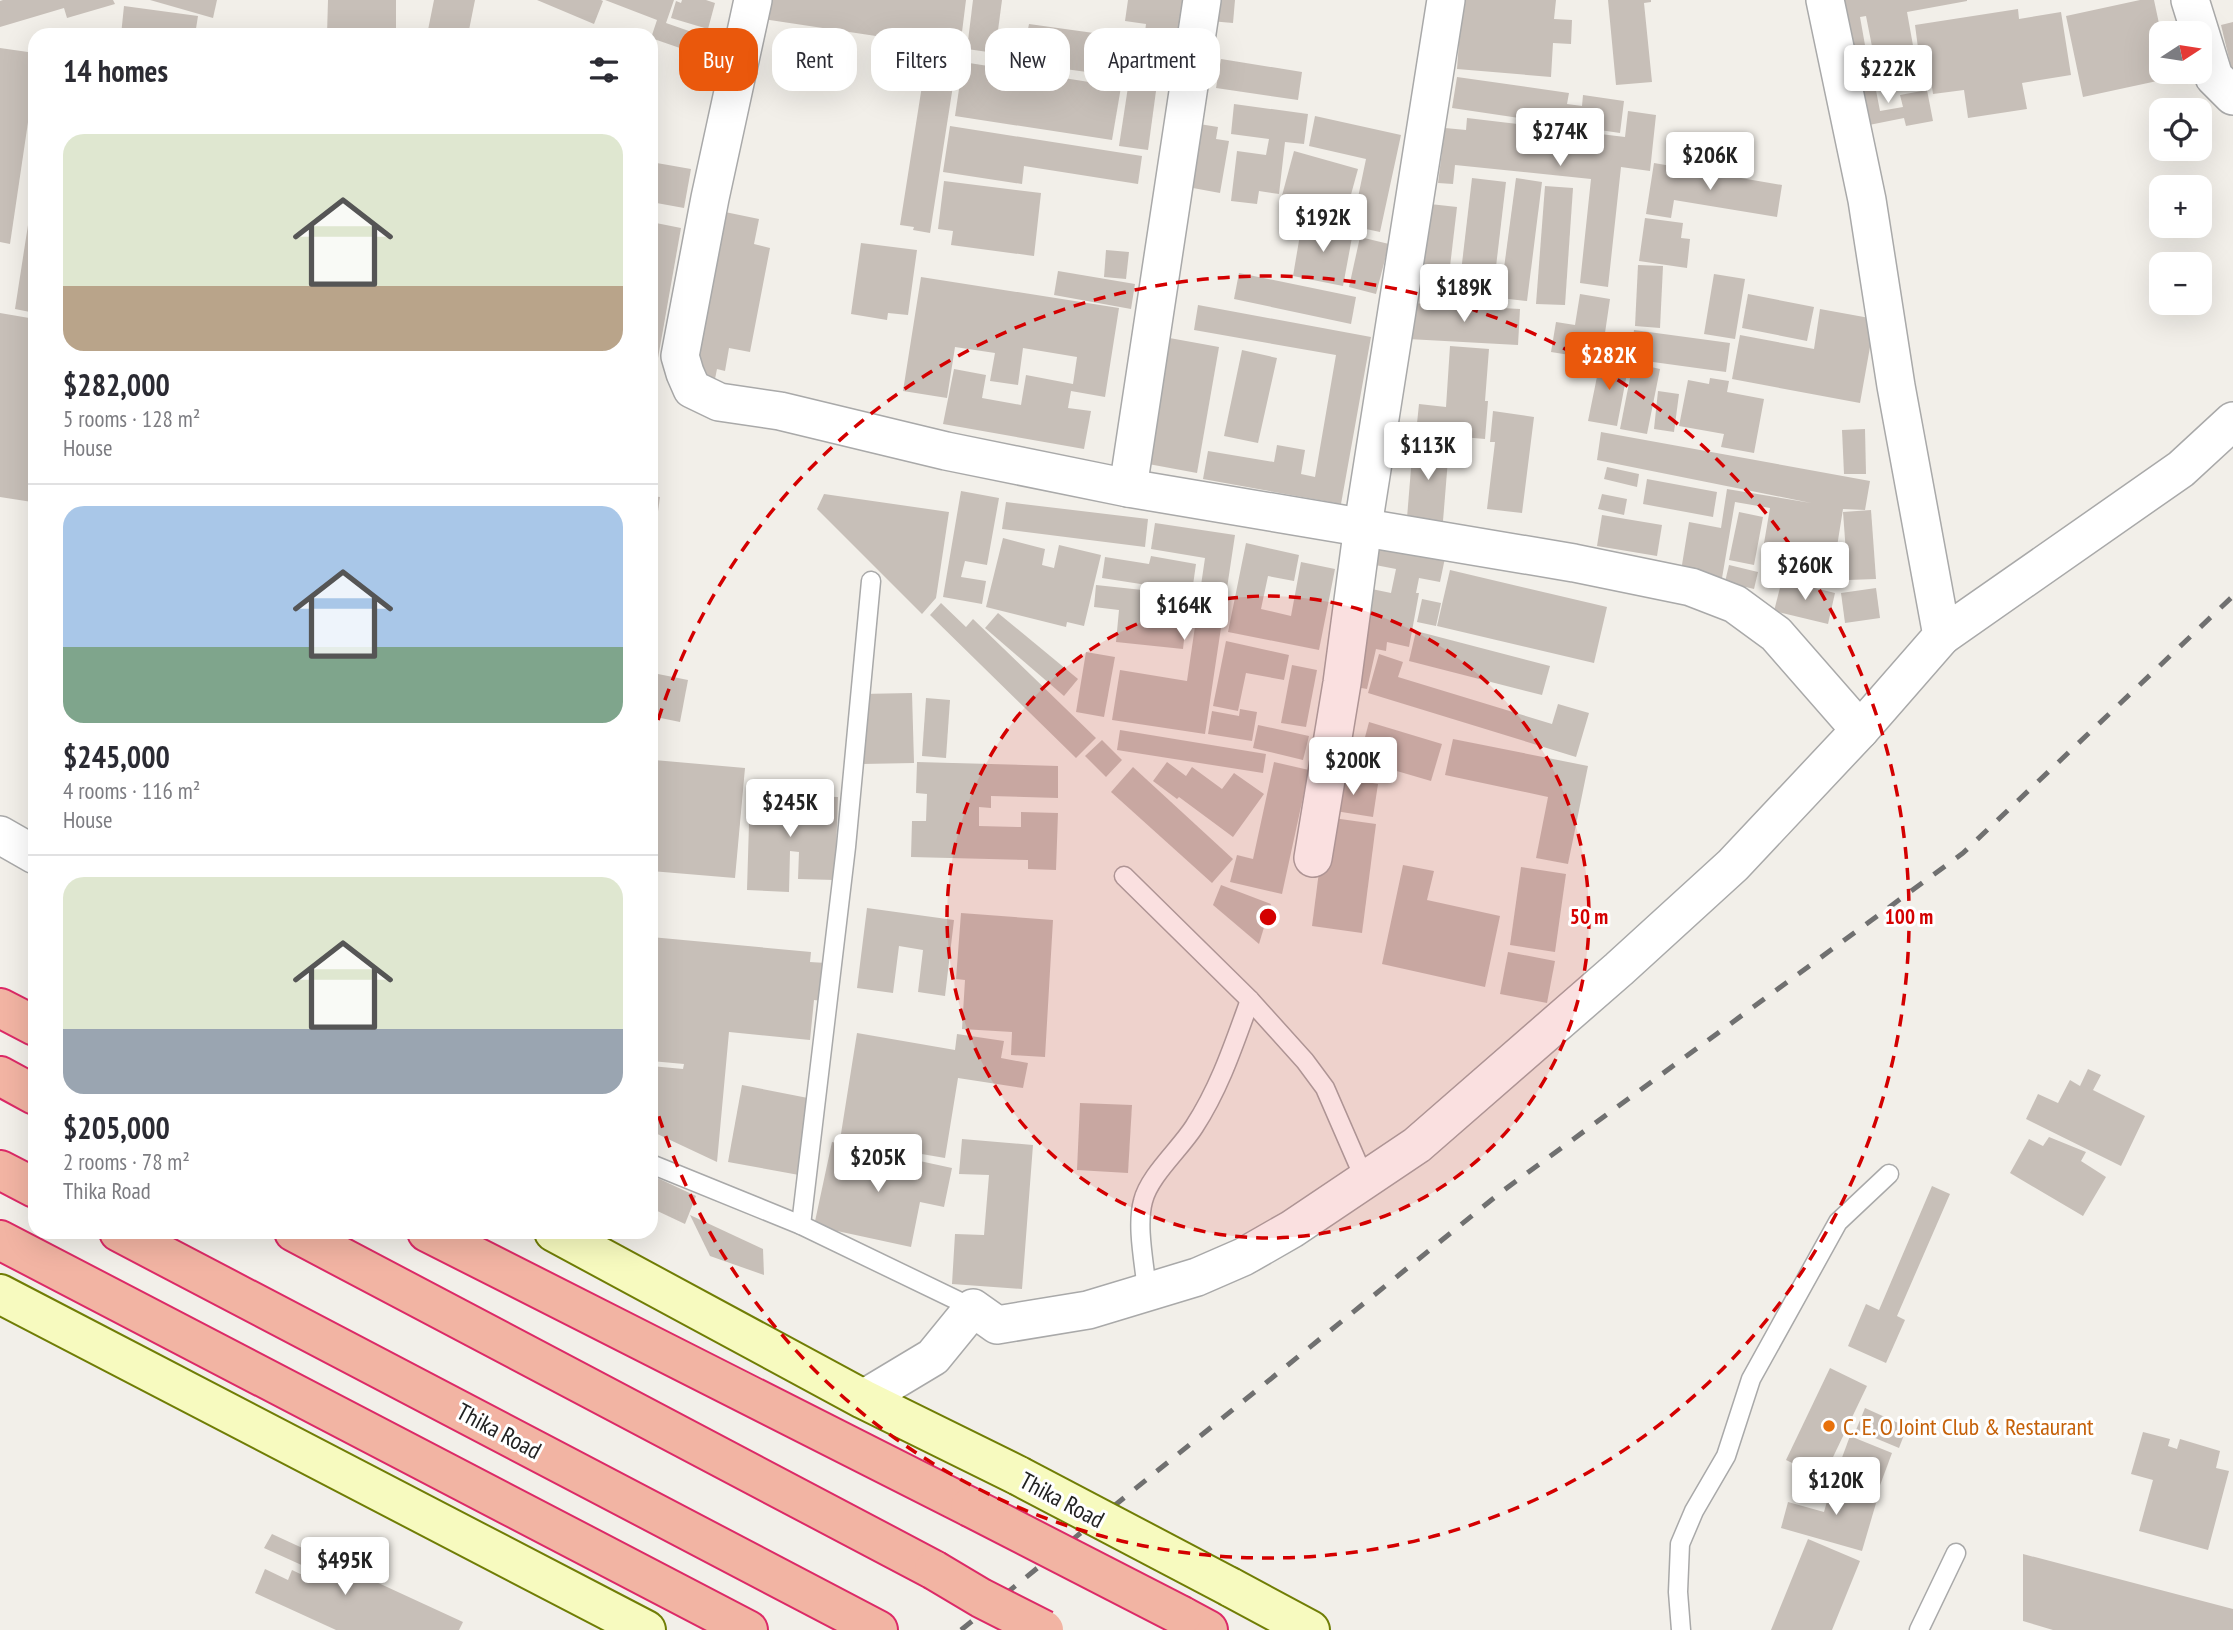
<!DOCTYPE html>
<meta charset="utf-8">
<style>
:root{--surface:#fff;--page:#f7f7f7;--text:#2b2b33;--muted:#7c7c81;--line:#e1e1e2;--accent:#ea580c}
body{margin:0;font-family:"PT Sans Narrow",sans-serif;background:var(--page);color:var(--text);height:100vh;display:flex;flex-direction:column;font-size:26px;white-space:nowrap}
*{box-sizing:border-box;margin:0}
p{font-size:23px;color:var(--muted)}
.icon{flex:none;width:38px;height:38px;fill:none;stroke:currentColor;stroke-width:2;stroke-linecap:round;stroke-linejoin:round}
.map{position:relative;flex:1;overflow:hidden}
.panel{position:absolute;left:28px;top:28px;width:630px;height:1211px;display:flex;flex-direction:column;background:var(--surface);border-radius:21px;box-shadow:0 7px 28px #0002}
.panel>*{flex:none}
.guide{position:absolute;left:679px;top:28px;width:665px;height:63px;display:flex;gap:14px}
.needle{width:46px;rotate:78deg}
.controls{position:absolute;left:2149px;top:21px;display:grid;gap:14px}
.controls a{display:grid;place-items:center;width:63px;height:63px;border-radius:14px;background:var(--surface);box-shadow:0 7px 28px #0002;font-size:35px}
.price{position:absolute;translate:-50% -60px;padding:0 16px;border-radius:7px;background:#fff;color:#222;font-size:23px;line-height:46px;filter:drop-shadow(0 2px 4px #0008)}
.price::after{content:'';position:absolute;left:50%;top:42px;width:21px;height:16px;margin-left:-10px;background:inherit;clip-path:polygon(0 0,100% 0,50% 100%)}
.price.active{background:var(--accent);color:#fff}
ul{padding:0;list-style:none}
li{display:grid;align-content:center;gap:14px;height:371px;padding:0 35px}
li+li{border-top:2px solid var(--line)}
li span{display:grid;place-items:center;height:217px;border-radius:21px;color:#555}
li>.icon{margin-inline-start:auto}
span .icon{width:126px;height:126px;fill:#fffc;stroke-width:1}
li b{font-size:30px}
h2{display:flex;justify-content:space-between;align-items:center;height:84px;padding:0 35px;font-size:30px}
.tag{padding:0 24px;border-radius:21px;background:var(--surface);box-shadow:0 7px 28px #0002;font-size:24px;line-height:63px}
.tag.active{background:var(--accent);color:#fff}
.map>svg:first-child{display:block}
.building{fill:#c7bfb8}
.lines{fill:none;stroke-linecap:round;stroke-linejoin:round}
.service-casing{stroke:#a9a9a9;stroke-width:21}
.minor-casing{stroke:#a9a9a9;stroke-width:40}
.secondary-casing{stroke:#707d05;stroke-width:42}
.trunk-casing{stroke:#dc2a67;stroke-width:42}
.service{stroke:#fff;stroke-width:18}
.minor{stroke:#fff;stroke-width:37}
.secondary{stroke:#f7fabf;stroke-width:38}
.trunk{stroke:#f2b4a3;stroke-width:38}
.rail{stroke:#707070;stroke-width:5;stroke-dasharray:14 14;stroke-linecap:butt}
.secondary-bridge-casing{stroke:#707d05;stroke-width:42;stroke-linecap:butt}
.trunk-bridge-casing{stroke:#dc2a67;stroke-width:42;stroke-linecap:butt}
.secondary-bridge{stroke:#f7fabf;stroke-width:38}
.trunk-bridge{stroke:#f2b4a3;stroke-width:38}
.ring{fill:none;stroke:#d40000;stroke-width:3.5;stroke-dasharray:12 9}
.food-dot{fill:#e8710a;stroke:#fff;stroke-width:2.5}
.labels{text-anchor:middle;dominant-baseline:central;stroke-width:6;stroke-linejoin:round;paint-order:stroke}
.food-label{font-size:24px;fill:#c56008;stroke:#fff;text-anchor:start}
.street-label{font-size:24px;fill:#222;stroke:#fff}
.centre{fill:#d40000;stroke:#fff;stroke-width:3.5}
.ring-label{font-size:21px;text-anchor:middle;font-weight:bold;fill:#d40000;stroke:#fff;stroke-width:6;stroke-linejoin:round;paint-order:stroke}
</style>
<div class="map">
<svg width="2233" height="1630" viewBox="0 0 2233 1630">
<rect width="100%" height="100%" fill="#f2efe9"/>
<g class="building">
<path d="M113,0L115,4L67,18L64,8L0,27V1L3,0Z"/>
<path d="M150,0H217L213,18Z"/>
<path d="M328,0H396V35H327Z"/>
<path d="M434,0H475L468,35H427Z"/>
<path d="M537,0H601L603,1L594,24Z"/>
<path d="M605,0H674L666,23L709,38L703,56L651,38L657,20Z"/>
<path d="M682,0H706L715,3L708,29L671,18L676,1L681,3Z"/>
<path d="M766,0H966L962,32L952,30L949,47L763,19Z"/>
<path d="M973,0H1002L995,53L967,49Z"/>
<path d="M1128,0H1188L1177,84L998,60L1002,30L1027,34L1029,24L1144,40L1146,24L1125,21Z"/>
<path d="M1211,0H1235L1233,23L1210,21Z"/>
<path d="M1462,0H1556L1554,19L1572,20L1571,44L1553,43L1551,77L1457,69Z"/>
<path d="M1608,0H1651V2L1644,3L1652,82L1616,85Z"/>
<path d="M1829,0H1967V1L1907,12L1914,51L1896,55L1903,88L1881,92L1866,16L1860,17L1870,73L1844,78Z"/>
<path d="M2140,0H2154L2161,33V72H2169L2171,78L2083,97L2066,16Z"/>
<path d="M124,6L198,16L195,35H121Z"/>
<path d="M2018,9L2019,19L2061,12L2071,75L2022,83L2027,109L1968,118L1964,90L1933,94L1928,61L1920,63L1915,25Z"/>
<path d="M2233,22V71H2232L2221,25Z"/>
<path d="M0,48L35,53V75L10,244L0,242Z"/>
<path d="M927,54L957,60L930,233L913,230L914,227L900,225Z"/>
<path d="M1221,59L1302,72L1298,100L1216,88Z"/>
<path d="M963,62L1121,87L1112,140L955,116Z"/>
<path d="M1873,75L1880,111L1903,107L1900,95L1927,90L1933,121L1906,126L1904,118L1859,127L1849,80Z"/>
<path d="M1457,77L1569,93L1567,104L1582,106L1583,95L1624,101L1620,133L1452,108Z"/>
<path d="M1128,87L1156,91L1148,150L1119,146Z"/>
<path d="M1234,104L1308,114L1304,144L1285,142L1279,194L1259,191L1257,204L1231,201L1237,151L1266,155L1269,139L1231,134Z"/>
<path d="M1628,111L1656,115L1650,171L1621,167L1608,287L1580,283L1591,179L1455,165L1453,184L1438,183L1445,128L1466,130L1467,118L1625,137Z"/>
<path d="M1315,116L1401,135L1380,232L1352,226L1366,159L1309,146Z"/>
<path d="M1193,123L1218,127L1216,139L1229,141L1220,193L1182,186Z"/>
<path d="M950,126L1142,156L1138,184L1024,166L1022,184L943,172Z"/>
<path d="M1294,151L1358,169L1344,220L1280,203Z"/>
<path d="M651,162L691,169L684,208L651,202Z"/>
<path d="M1654,163L1782,185L1777,217L1674,200L1671,218L1646,214Z"/>
<path d="M1472,178L1506,182L1493,292L1459,289Z"/>
<path d="M1516,178L1542,182L1527,301L1500,298Z"/>
<path d="M944,181L1041,193L1034,256L951,245L953,231L938,229Z"/>
<path d="M1545,186L1573,188L1565,305L1536,304Z"/>
<path d="M1430,204L1457,207L1447,292L1421,289Z"/>
<path d="M725,212L759,219L754,244L770,248L750,352L729,348L725,371L717,369L715,379L694,375Z"/>
<path d="M1645,218L1683,223L1681,238L1690,239L1687,268L1639,261Z"/>
<path d="M651,222L681,228L652,392H651Z"/>
<path d="M1302,223L1353,232L1343,286L1293,276Z"/>
<path d="M28,225L35,226V313L15,309Z"/>
<path d="M1360,237L1389,244L1376,294L1349,287Z"/>
<path d="M861,243L917,250L908,315L888,313L887,320L851,314Z"/>
<path d="M1106,250L1129,252L1126,279L1104,277Z"/>
<path d="M1638,265L1663,266L1660,328L1635,326Z"/>
<path d="M1058,271L1135,284L1131,309L1054,295Z"/>
<path d="M1239,273L1356,297L1351,324L1234,299Z"/>
<path d="M1714,274L1745,279L1735,339L1704,334Z"/>
<path d="M921,277L1119,308L1105,397L1071,391L1068,408L1091,411L1084,449L943,424L954,369L986,375L982,398L1021,405L1026,375L1073,384L1077,357L1023,348L1018,385L990,381L995,353L955,347L947,398L903,391Z"/>
<path d="M1580,294L1610,299L1601,360L1551,352L1556,322L1575,325Z"/>
<path d="M1748,294L1814,307L1807,341L1742,328Z"/>
<path d="M1410,303L1520,309L1518,345L1408,339Z"/>
<path d="M1198,305L1371,337L1341,504L1203,479L1208,451L1274,462L1277,445L1305,450L1301,474L1315,477L1336,355L1194,330Z"/>
<path d="M1820,309L1875,319L1860,403L1732,379L1740,335L1814,349Z"/>
<path d="M0,313L35,319V481L32,502L0,497Z"/>
<path d="M1634,330L1730,343L1726,372L1631,359Z"/>
<path d="M1164,337L1219,347L1197,473L1143,463Z"/>
<path d="M1450,346L1489,349L1485,401H1488L1485,439L1416,433L1419,404L1446,407Z"/>
<path d="M1242,350L1277,358L1258,443L1224,436Z"/>
<path d="M1605,358L1629,363L1617,426L1588,421L1600,362L1603,363Z"/>
<path d="M1633,363L1660,369L1647,434L1620,429Z"/>
<path d="M1710,378L1729,381L1727,392L1764,399L1754,453L1721,447L1724,434L1679,426L1688,380L1709,384Z"/>
<path d="M1658,391L1679,394L1674,432L1654,429Z"/>
<path d="M1493,411L1534,417L1522,513L1487,509L1495,442H1490Z"/>
<path d="M1865,429L1866,474H1844L1842,430Z"/>
<path d="M1601,432L1870,481L1865,510L1843,509L1831,584L1769,574L1771,562L1761,561L1770,508L1735,502L1721,584L1680,577L1689,522L1721,528L1727,489L1811,503L1597,460Z"/>
<path d="M1413,444L1449,447L1443,521L1407,518Z"/>
<path d="M1607,467L1639,474L1637,487L1604,479Z"/>
<path d="M1647,479L1717,492L1713,517L1643,504Z"/>
<path d="M961,491L999,498L987,565L965,561L961,577L986,581L982,604L943,597Z"/>
<path d="M824,494L949,512L936,598L922,614L817,509Z"/>
<path d="M1602,494L1627,499L1624,515L1598,509Z"/>
<path d="M651,496L660,497L653,548H651Z"/>
<path d="M1006,502L1148,519L1145,547L1002,529Z"/>
<path d="M1871,510L1876,579L1848,580L1843,512Z"/>
<path d="M1739,512L1763,517L1754,565L1729,560Z"/>
<path d="M1602,515L1662,525L1657,556L1597,546Z"/>
<path d="M1155,523L1235,535L1205,734L1112,720L1120,670L1187,681L1205,558L1151,549Z"/>
<path d="M1003,538L1045,549L1042,565L1054,568L1059,545L1101,555L1084,626L1067,622L1066,627L986,607Z"/>
<path d="M1246,543L1299,555L1294,581L1268,576L1261,609L1291,616L1301,562L1335,569L1319,650L1228,632Z"/>
<path d="M1373,545L1445,558L1440,582L1419,578L1416,593H1419L1409,647L1387,642L1386,651L1376,649L1367,689L1344,685L1362,587L1391,593L1396,569L1370,564Z"/>
<path d="M1151,556L1196,564L1192,592L1102,578L1105,557L1149,564Z"/>
<path d="M1729,565L1758,572L1754,589L1725,582Z"/>
<path d="M1450,570L1607,607L1594,663L1437,626Z"/>
<path d="M1782,580L1835,593L1828,624L1774,611Z"/>
<path d="M1096,585L1189,595L1183,649L1116,642L1119,610L1094,607Z"/>
<path d="M1876,588L1880,618L1845,623L1841,593Z"/>
<path d="M1422,599L1441,603L1436,626L1417,622Z"/>
<path d="M941,603L966,627L973,619L1096,738L1076,758L930,615Z"/>
<path d="M998,613L1078,679L1064,696L985,628Z"/>
<path d="M1416,631L1550,666L1542,695L1409,661Z"/>
<path d="M1226,641L1289,655L1284,680L1246,673L1238,711L1213,706Z"/>
<path d="M1086,652L1115,657L1104,717L1076,712Z"/>
<path d="M1379,654L1403,662L1398,677L1552,724L1558,704L1589,713L1576,757L1368,693Z"/>
<path d="M1292,665L1317,670L1306,727L1281,723Z"/>
<path d="M653,673L688,680L680,722L651,716V685Z"/>
<path d="M912,693L914,763L862,764L861,694Z"/>
<path d="M926,698L950,700L946,758L922,756Z"/>
<path d="M1240,709L1257,712L1252,741L1208,734L1212,711L1239,716Z"/>
<path d="M1369,722L1442,744L1431,781L1359,760Z"/>
<path d="M1258,725L1309,736L1303,760L1253,748Z"/>
<path d="M1120,730L1266,754L1263,773L1117,750Z"/>
<path d="M1453,739L1588,766L1568,864L1536,858L1548,797L1445,775Z"/>
<path d="M1102,740L1122,760L1106,777L1085,756Z"/>
<path d="M654,760L745,768L735,878L651,871V790Z"/>
<path d="M917,762L1058,766V798L991,796V808L979,807V826L1021,827V812L1058,813L1056,870L1028,869V860L911,857L912,821H926L927,794L916,793Z"/>
<path d="M1167,762L1186,776L1192,767L1222,789L1234,773L1264,794L1233,837L1179,797L1177,799L1153,781Z"/>
<path d="M1274,762L1309,770L1282,894L1230,882L1237,855L1253,859Z"/>
<path d="M1133,767L1233,859L1212,883L1111,792Z"/>
<path d="M1334,776L1378,784L1373,817L1329,810Z"/>
<path d="M750,790L798,793L797,806H803L804,796L838,797L835,880L798,879L799,852L790,851L789,892L747,890Z"/>
<path d="M1326,817L1376,824L1362,933L1312,926Z"/>
<path d="M1403,865L1434,871L1427,900L1500,916L1485,987L1382,964Z"/>
<path d="M1521,867L1566,874L1555,952L1510,945Z"/>
<path d="M1221,885L1271,904L1259,944L1213,905Z"/>
<path d="M867,908L954,920L945,996L918,992L923,950L899,946L893,993L857,988Z"/>
<path d="M961,913L1053,920L1045,1057L1011,1055L1012,1032L962,1029L965,980L956,979Z"/>
<path d="M651,937L811,952L810,962L826,963L823,1001L814,1000L810,1040L729,1032L717,1162L651,1131V1066L683,1069L684,1064L651,1061Z"/>
<path d="M1508,952L1555,961L1547,1003L1500,994Z"/>
<path d="M857,1033L955,1050L957,1034L1004,1041L1001,1058L1028,1063L1023,1088L958,1078L945,1158L840,1140Z"/>
<path d="M2088,1069L2101,1075L2093,1090L2145,1116L2121,1166L2026,1119L2038,1094L2058,1103L2070,1080L2080,1086Z"/>
<path d="M742,1085L813,1099L799,1175L728,1162Z"/>
<path d="M1080,1103L1132,1105L1128,1173L1077,1170Z"/>
<path d="M2049,1137L2086,1152L2081,1161L2106,1177L2083,1216L2010,1173L2029,1139L2043,1146Z"/>
<path d="M962,1139L1033,1145L1022,1289L952,1284L955,1234L984,1235L989,1175L959,1174Z"/>
<path d="M832,1142L952,1168L944,1207L920,1202L911,1247L814,1226Z"/>
<path d="M651,1175L696,1196L685,1224L651,1208Z"/>
<path d="M1932,1186L1950,1194L1897,1316L1905,1320L1886,1363L1848,1346L1866,1304L1879,1310Z"/>
<path d="M690,1215L763,1249L764,1275L710,1256Z"/>
<path d="M1830,1368L1867,1386L1823,1478L1786,1460Z"/>
<path d="M1865,1408L1907,1427L1899,1448L1856,1430Z"/>
<path d="M2143,1432L2170,1439L2168,1446L2177,1449L2180,1439L2220,1451L2216,1468L2229,1471L2208,1550L2139,1531L2153,1480L2131,1474Z"/>
<path d="M1850,1436L1892,1453L1879,1488L1837,1471Z"/>
<path d="M1833,1480L1879,1493L1862,1551L1781,1528L1788,1502L1824,1512Z"/>
<path d="M272,1534L463,1622L459,1630H336L255,1593L265,1569L288,1580L292,1570L313,1580L317,1572L264,1548Z"/>
<path d="M1808,1539L1860,1561L1832,1630H1771Z"/>
<path d="M2023,1554L2233,1609V1630H2053L2023,1621Z"/>
</g>
<g class="lines">
<g class="service-casing">
<g id="service">
<path d="M1124,876L1250,1000L1305,1061L1325,1088L1365,1180"/>
<path d="M651,1164L801,1225L973,1308"/>
<path d="M801,1225L846,847L871,581"/>
<path d="M1147,1292C1145,1266 1136,1227 1143,1201C1149,1176 1180,1149 1194,1127C1220,1087 1234,1044 1250,1000"/>
<path d="M1681,1630L1678,1592L1680,1544L1694,1511L1726,1456L1751,1379L1838,1222L1889,1174"/>
<path d="M1919,1630L1956,1553"/>
</g>
</g>
<g class="minor-casing">
<g id="minor">
<path d="M753,0L710,198L680,356L685,373L692,389L719,402L780,411L946,451L1128,488L1574,563L1691,587L1735,604L1776,634L1860,730"/>
<path d="M2190,0L2214,77L2233,96"/>
<path d="M1128,488L1202,0"/>
<path d="M1942,636L2181,469L2233,421"/>
<path d="M0,835L35,855"/>
<path d="M1313,858L1342,683L1363,526L1446,0"/>
<path d="M863,1399L933,1357L973,1308L997,1325L1088,1310L1197,1277L1243,1257L1292,1229L1417,1145L1619,969L1733,865L1860,730L1942,636L1896,386L1867,200L1825,0"/>
</g>
</g>
<g class="secondary-casing">
<g id="secondary">
<path d="M554,1232L863,1399L1019,1476"/>
<path d="M0,1294L646,1630"/>
<path d="M1230,1587L1310,1630"/>
</g>
</g>
<g class="trunk-casing">
<g id="trunk">
<path d="M0,1008L35,1026"/>
<path d="M0,1076L35,1095"/>
<path d="M0,1170L35,1188"/>
<path d="M119,1232L878,1630"/>
<path d="M294,1232L934,1570"/>
<path d="M427,1232L970,1507"/>
<path d="M0,1240L748,1630"/>
<path d="M1182,1616L1208,1630"/>
</g>
</g>
<use href="#service" class="service"/>
<use href="#minor" class="minor"/>
<use href="#secondary" class="secondary"/>
<use href="#trunk" class="trunk"/>
<path class="rail" d="M961,1630L1500,1193L1963,853L2233,596"/>
<g class="secondary-bridge-casing">
<path id="secondary-bridge" d="M1019,1476L1230,1587"/>
</g>
<g class="trunk-bridge-casing">
<g id="trunk-bridge">
<path d="M970,1507L1182,1616"/>
<path d="M934,1570L981,1598L1044,1630"/>
</g>
</g>
<use href="#secondary-bridge" class="secondary-bridge"/>
<use href="#trunk-bridge" class="trunk-bridge"/>
</g>
<circle cx="1268" cy="917" r="321" fill="#d40000" fill-opacity=".12"/>
<g class="ring">
<circle cx="1268" cy="917" r="321"/>
<path d="M652 740A641 641 0 1 1 652 1094"/>
</g>
<circle class="food-dot" cx="1829" cy="1426" r="7"/>
<g class="labels">
<g class="food-label">
<text x="1843" y="1426">C. E. O Joint Club &amp; Restaurant</text>
</g>
<g class="street-label">
<text transform="translate(499 1431) rotate(28)">Thika Road</text>
<text transform="translate(1062 1500) rotate(28)">Thika Road</text>
</g>
</g>
<circle cx="1268" cy="917" r="10" class="centre"/>
<g class="ring-label">
<text x="1589" y="924">50 m</text>
<text x="1909" y="924">100 m</text>
</g>
</svg>
<div class="controls">
<a><svg class="needle" viewBox="-14 -14 28 28"><path d="M0-13l5 13h-10z" fill="#e53935"/><path d="M0 13l5-13h-10z" fill="#7c7c81"/></svg></a>
<a><svg class="icon" aria-label="locate" viewBox="0 0 24 24"><circle cx="12" cy="12" r="6"/><path d="M12 2v4M12 18v4M2 12h4M18 12h4"/></svg></a>
<a>+</a>
<a>−</a>
</div>
<b class="price" style="left:1888px;top:105px">$222K</b>
<b class="price" style="left:1560px;top:168px">$274K</b>
<b class="price" style="left:1710px;top:192px">$206K</b>
<b class="price" style="left:1323px;top:254px">$192K</b>
<b class="price" style="left:1464px;top:324px">$189K</b>
<b class="price active" style="left:1609px;top:392px">$282K</b>
<b class="price" style="left:1428px;top:482px">$113K</b>
<b class="price" style="left:1805px;top:602px">$260K</b>
<b class="price" style="left:1184px;top:642px">$164K</b>
<b class="price" style="left:1353px;top:797px">$200K</b>
<b class="price" style="left:790px;top:839px">$245K</b>
<b class="price" style="left:878px;top:1194px">$205K</b>
<b class="price" style="left:1836px;top:1517px">$120K</b>
<b class="price" style="left:345px;top:1597px">$495K</b>
<div class="guide">
<a class="tag active">Buy</a>
<a class="tag">Rent</a>
<a class="tag">Filters</a>
<a class="tag">New</a>
<a class="tag">Apartment</a>
</div>
<section class="panel">
<h2>14 homes<svg class="icon" aria-label="filters" viewBox="0 0 24 24"><path d="M4 7h16M4 17h16"/><circle cx="9" cy="7" r="2"/><circle cx="15" cy="17" r="2"/></svg></h2>
<ul>
<li><span style="background:linear-gradient(#dfe7d0 70%,#b9a48a 0)"><svg class="icon" aria-label="home" viewBox="0 0 24 24"><path d="M3 11l9-7 9 7M6 9v11h12V9"/></svg></span><div><b>$282,000</b><p>5 rooms · 128 m²</p><p>House</p></div></li>
<li><span style="background:linear-gradient(#a9c7e8 65%,#7fa58c 0)"><svg class="icon" aria-label="home" viewBox="0 0 24 24"><path d="M3 11l9-7 9 7M6 9v11h12V9"/></svg></span><div><b>$245,000</b><p>4 rooms · 116 m²</p><p>House</p></div></li>
<li><span style="background:linear-gradient(#dfe7d0 70%,#9aa5b1 0)"><svg class="icon" aria-label="home" viewBox="0 0 24 24"><path d="M3 11l9-7 9 7M6 9v11h12V9"/></svg></span><div><b>$205,000</b><p>2 rooms · 78 m²</p><p>Thika Road</p></div></li>
</ul>
</section>
</div>
